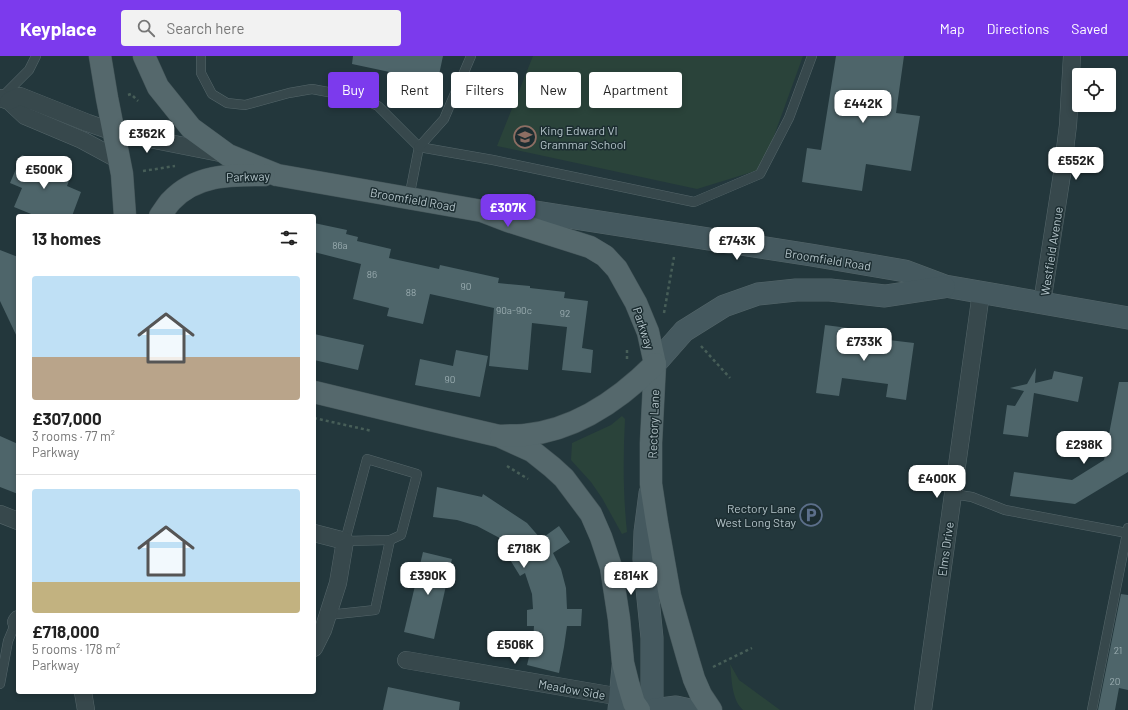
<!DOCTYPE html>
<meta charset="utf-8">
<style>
:root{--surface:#fff;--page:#f2f2f2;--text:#222;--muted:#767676;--line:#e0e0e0;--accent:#7c3aed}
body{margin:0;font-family:Barlow,sans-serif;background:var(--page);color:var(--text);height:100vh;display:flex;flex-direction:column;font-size:15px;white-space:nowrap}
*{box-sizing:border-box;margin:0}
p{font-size:13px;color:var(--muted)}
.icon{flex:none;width:22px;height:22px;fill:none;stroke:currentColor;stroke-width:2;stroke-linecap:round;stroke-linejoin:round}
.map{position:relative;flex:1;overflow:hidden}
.drawer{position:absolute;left:16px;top:158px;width:300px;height:480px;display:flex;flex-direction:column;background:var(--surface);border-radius:4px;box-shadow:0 2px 6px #0003}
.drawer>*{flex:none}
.banner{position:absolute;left:328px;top:16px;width:380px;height:36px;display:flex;gap:8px}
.buttons{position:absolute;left:1072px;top:12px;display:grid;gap:8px}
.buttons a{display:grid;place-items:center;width:44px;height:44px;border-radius:4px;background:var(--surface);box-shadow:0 2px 6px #0003;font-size:20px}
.price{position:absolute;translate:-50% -34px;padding:0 9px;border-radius:8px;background:#fff;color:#222;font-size:13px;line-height:26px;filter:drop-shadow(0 1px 2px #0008)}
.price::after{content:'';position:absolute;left:50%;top:24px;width:12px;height:9px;margin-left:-6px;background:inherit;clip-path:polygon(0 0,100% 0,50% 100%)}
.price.current{background:var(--accent);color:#fff}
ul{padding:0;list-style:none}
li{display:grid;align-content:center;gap:8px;height:212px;padding:0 16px}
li+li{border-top:1px solid var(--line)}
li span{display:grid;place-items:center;height:124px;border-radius:4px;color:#555}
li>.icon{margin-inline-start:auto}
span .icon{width:72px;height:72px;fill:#fffc;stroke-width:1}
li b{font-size:17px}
h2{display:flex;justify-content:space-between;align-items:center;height:48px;padding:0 16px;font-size:17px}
.chip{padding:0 14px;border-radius:4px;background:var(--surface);box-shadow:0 2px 6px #0003;font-size:14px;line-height:36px}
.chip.current{background:var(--accent);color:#fff}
header{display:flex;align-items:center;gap:24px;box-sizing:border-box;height:56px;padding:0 20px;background:var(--accent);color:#fff}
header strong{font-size:19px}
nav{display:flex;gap:22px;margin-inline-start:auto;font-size:14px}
.search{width:280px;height:36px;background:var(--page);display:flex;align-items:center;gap:10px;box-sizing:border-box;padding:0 14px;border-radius:4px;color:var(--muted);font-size:15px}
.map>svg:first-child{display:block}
.green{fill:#2a433a}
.building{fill:#4e656a}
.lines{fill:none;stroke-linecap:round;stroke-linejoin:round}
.service-casing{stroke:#55666a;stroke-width:10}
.minor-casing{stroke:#55666a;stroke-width:18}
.secondary-casing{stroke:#55666a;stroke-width:23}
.primary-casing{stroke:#435458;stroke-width:23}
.path{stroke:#475e58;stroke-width:2.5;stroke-dasharray:3 3;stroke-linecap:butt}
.service{stroke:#37484c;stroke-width:9}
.minor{stroke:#37484c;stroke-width:17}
.secondary{stroke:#45595f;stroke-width:22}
.primary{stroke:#55686c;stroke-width:22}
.labels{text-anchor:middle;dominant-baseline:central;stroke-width:3;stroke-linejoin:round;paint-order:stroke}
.number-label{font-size:10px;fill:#9aacb0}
.poi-label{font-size:12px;fill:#b3c3c8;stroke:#1c2d31;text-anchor:start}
.street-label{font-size:12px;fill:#b3c3c8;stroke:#1c2d31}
</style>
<header>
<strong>Keyplace</strong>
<div class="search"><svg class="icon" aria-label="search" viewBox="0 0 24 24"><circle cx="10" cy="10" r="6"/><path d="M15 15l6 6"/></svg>Search here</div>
<nav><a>Map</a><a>Directions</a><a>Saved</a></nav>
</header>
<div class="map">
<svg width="1128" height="654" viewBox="0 0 1128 654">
<rect width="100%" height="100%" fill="#23373c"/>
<g class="green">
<path d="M533,0H803L762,113L697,133L497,90Z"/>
<path d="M622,360L625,363C623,401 623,438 627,476L622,478L602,442L591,426L571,404L572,387L611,369Z"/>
<path d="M730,608L739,624L780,654H743C731,643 732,623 730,608Z"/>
</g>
<g class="building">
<path d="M353,0H443L432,52L394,44L399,18L352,8Z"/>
<path d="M836,0H904L896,57L920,60L911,115L866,108L862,135L802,126L807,92L821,94Z"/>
<path d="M22,99L71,119L67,130L81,136L72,160H36L14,151L22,132L10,127Z"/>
<path d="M314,167L347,174L346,178L358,181L357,185L391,193L389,202L439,213L440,209L499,222L498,227L530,230V232L565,236L564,242L588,245L582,292L593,294L591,317L562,314L567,271L532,267L528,314L489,310L494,252L430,238L423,268L387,260L389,252L353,243L361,208L314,196Z"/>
<path d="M0,194L18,201V283L0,245Z"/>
<path d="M825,269L848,272L847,279L914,287L906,344L886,341L888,328L842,322L839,340L816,337Z"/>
<path d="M314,278L364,289L358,314L314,304Z"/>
<path d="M456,294L488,300L480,341L415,329L420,303L453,310Z"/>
<path d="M1036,312L1035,327L1052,323L1054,315L1083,321L1078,346L1034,337L1028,381L1003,378L1007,349L1015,350L1024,335L1010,332L1027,328Z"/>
<path d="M1119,326H1128V416L1075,448L1010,440L1014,416L1072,424L1104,404Z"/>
<path d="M0,380L18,388V438L0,431Z"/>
<path d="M437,431L482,441L483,438L527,467L541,483L559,470L570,486L553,497L561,513L566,532L567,553H582L581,570H567L564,591L559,617L527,609L533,585L534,570H527V554L533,553L532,538L525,517L520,520L509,502L522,494L477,470L457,464L433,461Z"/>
<path d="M423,496L452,503L434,583L404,576Z"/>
<path d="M1121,538L1128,539V634L1119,632L1115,654H1098Z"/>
<path d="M388,631L460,646L459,654H383Z"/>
</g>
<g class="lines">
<g class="service-casing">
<g id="service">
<path d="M201,0V17L212,38L227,47L245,49L289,37L312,33L360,42L378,50L419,91L409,142"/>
<path d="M0,43L29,14L36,0"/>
<path d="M419,91L493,104L694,146L760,118L789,62L812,0"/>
<path d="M419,91L444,63L471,0"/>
<path d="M367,403L417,418L401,479L390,484L345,485Z"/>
<path d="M953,438L972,441L1005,454L1127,477"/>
<path d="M328,559L375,554L390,484"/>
<path d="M0,628L8,585L16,566"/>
<path d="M1092,654L1128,472"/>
</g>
</g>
<g class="minor-casing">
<g id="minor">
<path d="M0,42L9,45L25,60L82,84L119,104"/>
<path d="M9,45L20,40L88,67L114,76L225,98"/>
<path d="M1042,247L1062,118L1068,69L1072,0"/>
<path d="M0,458L18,465"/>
<path d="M314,477L345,485L338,527L323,574L314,592"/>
<path d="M16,566L18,563"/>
<path d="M406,604L621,641"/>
<path d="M83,636L86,654"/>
<path d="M923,654L981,237"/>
</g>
</g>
<g class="secondary-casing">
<g id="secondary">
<path d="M485,155L536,156L811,199L905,215L945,230L1128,262"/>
<path d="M655,308L684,275L724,250L758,238L796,234H830L885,240L944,231"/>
<path d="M650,437L645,476L644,503L652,582V654"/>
<path d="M619,654L623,611"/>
<path d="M653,654L676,651L690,654"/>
</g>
</g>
<g class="primary-casing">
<g id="primary">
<path d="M100,0L107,42L122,118L125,160"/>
<path d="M144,0L158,31L191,72L228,99L277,119L482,155L508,165L590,191L605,200L617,213L636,247L648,276L655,308L651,387V428L657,467L670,540L688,603L694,623L701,639L711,654"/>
<path d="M160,160C164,155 167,149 171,145C196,118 231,119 264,119"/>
<path d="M314,336L426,363L499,380L532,395L552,411L564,422L591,458L601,481L611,511L619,563L623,607L628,627L634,647L639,654"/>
<path d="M501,380C509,379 517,380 525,379C576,374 620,343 655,308"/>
</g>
</g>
<g class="path">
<path d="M128,39L131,38L138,45"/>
<path d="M143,115L175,110"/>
<path d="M664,257L674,201"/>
<path d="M701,290L730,322"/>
<path d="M627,303V292"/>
<path d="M314,362L372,375"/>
<path d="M507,410L528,423"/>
<path d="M713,611L752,592"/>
</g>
<use href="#service" class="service"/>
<use href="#minor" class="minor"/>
<use href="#secondary" class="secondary"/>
<use href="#primary" class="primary"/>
</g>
<defs>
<g id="school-ring" transform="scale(1.15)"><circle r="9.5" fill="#1c2d31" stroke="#8d6e63" stroke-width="1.5"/><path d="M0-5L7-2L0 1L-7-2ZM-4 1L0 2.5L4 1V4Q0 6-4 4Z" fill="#8d6e63"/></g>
<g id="parking-ring" transform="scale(1.15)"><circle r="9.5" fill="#1c2d31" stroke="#5c6f8a" stroke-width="1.5"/><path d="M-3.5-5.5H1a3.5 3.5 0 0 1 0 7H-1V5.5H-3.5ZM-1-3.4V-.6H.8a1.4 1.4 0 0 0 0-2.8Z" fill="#5c6f8a"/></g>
</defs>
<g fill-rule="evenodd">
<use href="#school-ring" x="525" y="81"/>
<use href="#parking-ring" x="811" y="459"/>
</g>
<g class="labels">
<g class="number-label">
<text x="340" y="189">86a</text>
<text x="372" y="218">86</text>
<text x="466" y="230">90</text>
<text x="411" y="236">88</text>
<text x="514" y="254">90a-90c</text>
<text x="565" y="257">92</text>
<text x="450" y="323">90</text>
<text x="1118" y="594">21</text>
<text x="1115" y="625">20</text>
</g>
<g class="poi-label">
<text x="540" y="74">King Edward VI<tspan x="540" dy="14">Grammar School</tspan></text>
<text x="796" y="452" text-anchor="end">Rectory Lane<tspan x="796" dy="14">West Long Stay</tspan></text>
</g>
<g class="street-label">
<text transform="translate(248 120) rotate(-2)">Parkway</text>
<text transform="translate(413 143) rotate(10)">Broomfield Road</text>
<text transform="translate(1051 195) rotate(-81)">Westfield Avenue</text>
<text transform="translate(828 203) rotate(9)">Broomfield Road</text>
<text transform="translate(644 272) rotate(72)">Parkway</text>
<text transform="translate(653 368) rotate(-88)">Rectory Lane</text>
<text transform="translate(945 493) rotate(-82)">Elms Drive</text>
<text transform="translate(572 633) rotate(10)">Meadow Side</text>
</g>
</g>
</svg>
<div class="buttons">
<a><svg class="icon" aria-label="locate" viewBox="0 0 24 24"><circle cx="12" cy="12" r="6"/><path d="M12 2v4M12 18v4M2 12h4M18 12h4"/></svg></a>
</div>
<b class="price" style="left:863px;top:68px">£442K</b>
<b class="price" style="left:147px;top:98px">£362K</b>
<b class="price" style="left:1076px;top:125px">£552K</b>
<b class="price" style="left:44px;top:134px">£500K</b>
<b class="price current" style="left:508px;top:172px">£307K</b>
<b class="price" style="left:737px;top:205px">£743K</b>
<b class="price" style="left:864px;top:306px">£733K</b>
<b class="price" style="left:1084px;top:409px">£298K</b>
<b class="price" style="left:937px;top:443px">£400K</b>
<b class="price" style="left:524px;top:513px">£718K</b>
<b class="price" style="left:428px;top:540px">£390K</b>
<b class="price" style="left:631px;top:540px">£814K</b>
<b class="price" style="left:515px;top:609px">£506K</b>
<div class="banner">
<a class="chip current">Buy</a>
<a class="chip">Rent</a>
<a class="chip">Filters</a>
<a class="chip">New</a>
<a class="chip">Apartment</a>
</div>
<section class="drawer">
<h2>13 homes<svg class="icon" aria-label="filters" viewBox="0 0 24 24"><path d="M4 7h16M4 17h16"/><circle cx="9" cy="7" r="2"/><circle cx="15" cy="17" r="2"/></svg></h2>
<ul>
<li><span style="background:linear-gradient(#bfe0f5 65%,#b9a48a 0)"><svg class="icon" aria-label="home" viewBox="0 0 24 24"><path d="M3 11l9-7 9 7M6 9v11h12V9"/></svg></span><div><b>£307,000</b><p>3 rooms · 77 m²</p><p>Parkway</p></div></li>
<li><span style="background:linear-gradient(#bfe0f5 75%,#c2b280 0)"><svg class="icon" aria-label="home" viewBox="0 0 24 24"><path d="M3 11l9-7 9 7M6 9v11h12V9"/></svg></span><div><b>£718,000</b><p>5 rooms · 178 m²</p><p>Parkway</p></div></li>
</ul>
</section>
</div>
